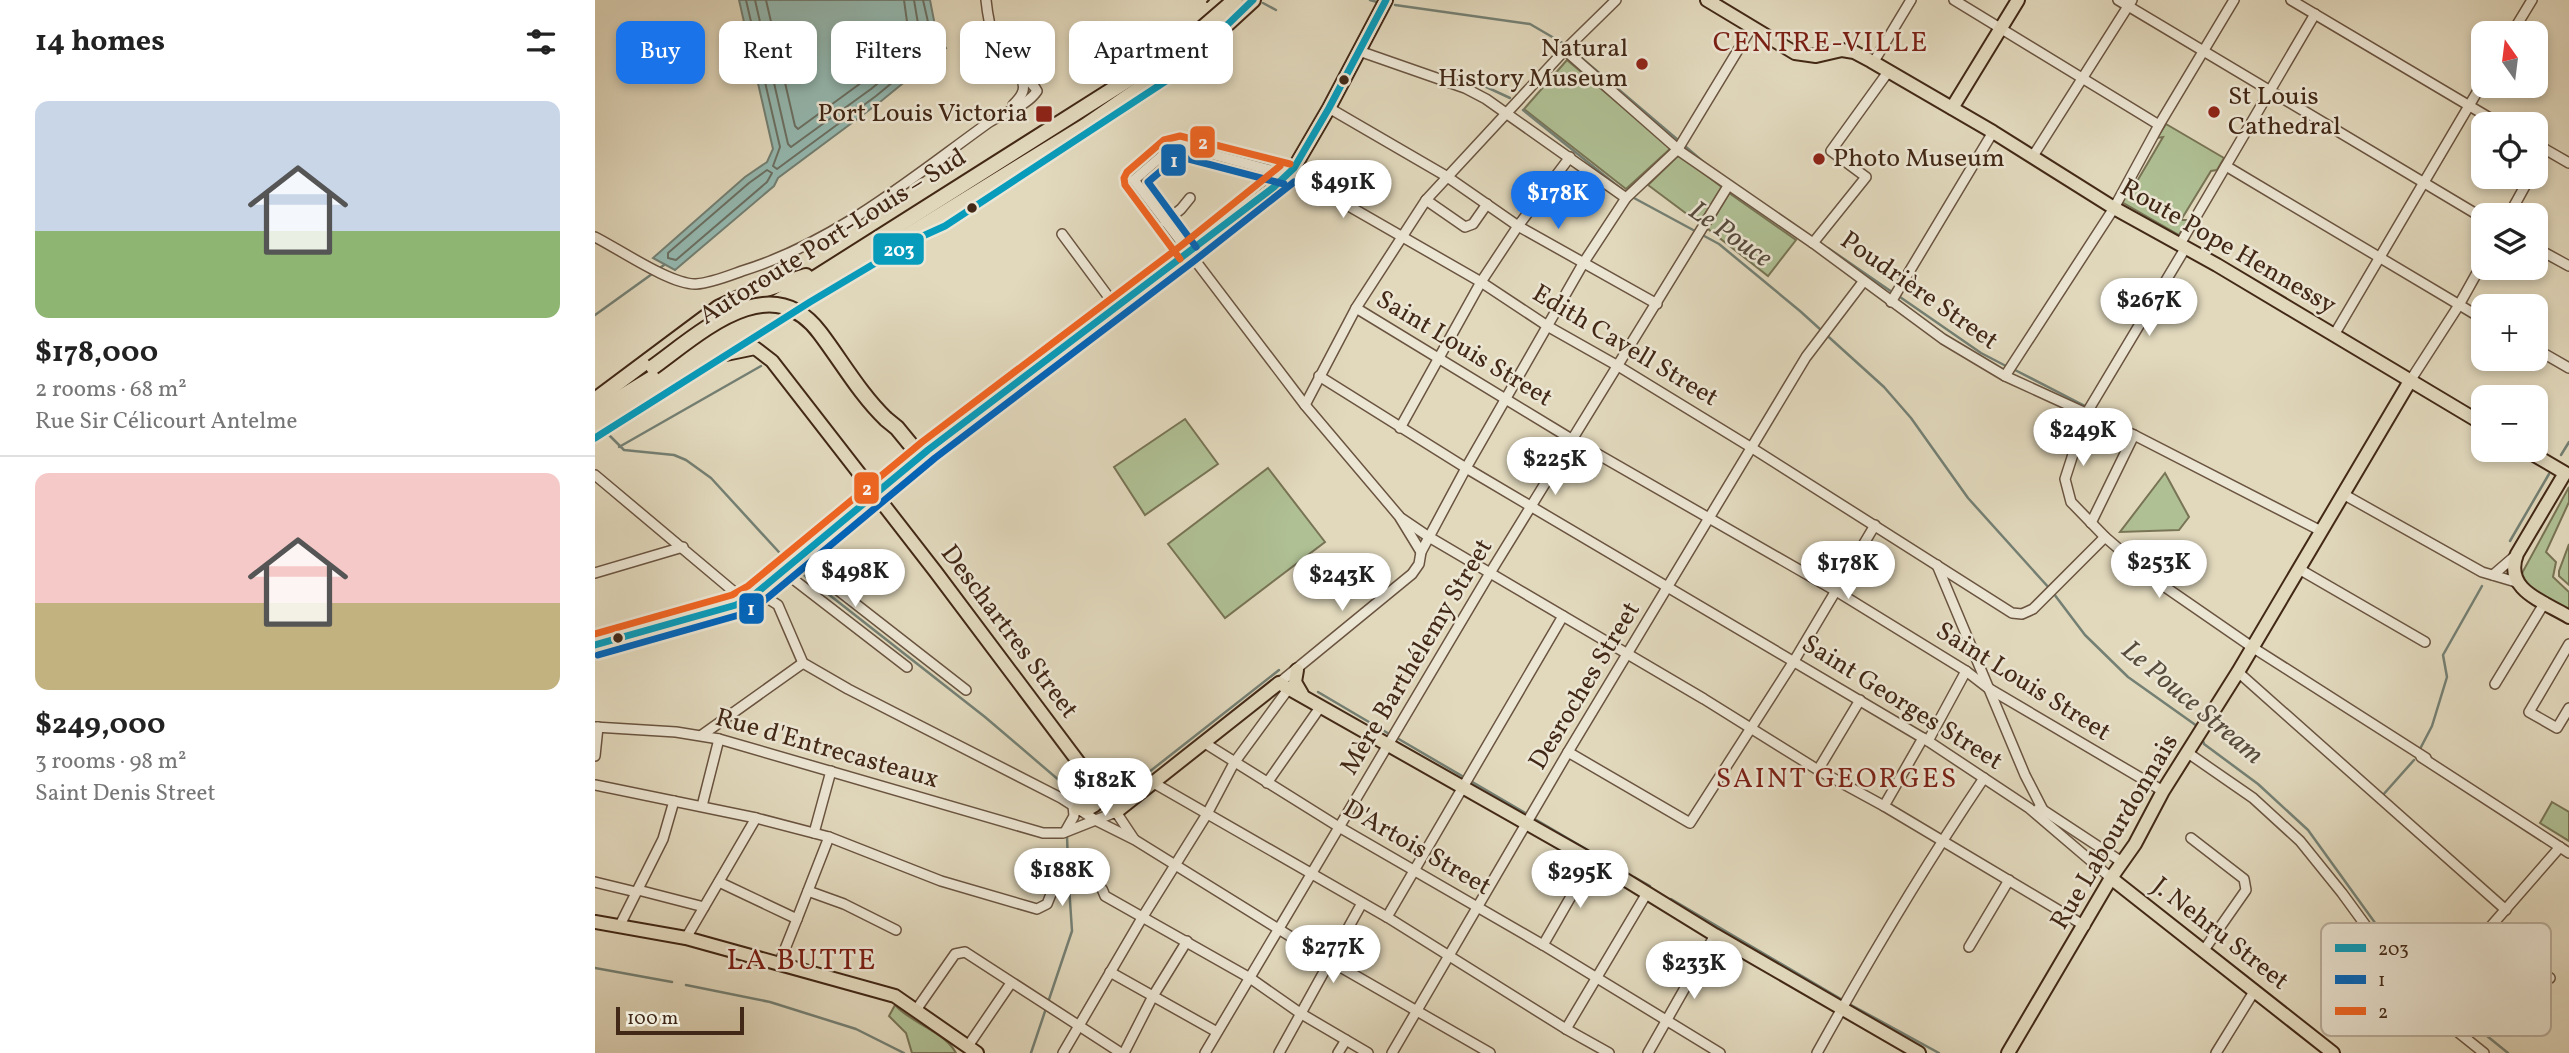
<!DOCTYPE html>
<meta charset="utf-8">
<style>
:root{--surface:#fff;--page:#f6f6f6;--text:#222;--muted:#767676;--line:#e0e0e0;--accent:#1a73e8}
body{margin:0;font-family:Vollkorn,serif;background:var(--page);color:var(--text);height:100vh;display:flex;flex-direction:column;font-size:26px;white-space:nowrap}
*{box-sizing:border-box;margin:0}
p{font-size:23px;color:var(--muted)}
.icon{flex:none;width:38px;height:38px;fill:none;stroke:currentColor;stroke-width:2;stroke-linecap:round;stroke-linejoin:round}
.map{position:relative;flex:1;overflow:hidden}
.sheet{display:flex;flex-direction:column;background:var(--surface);width:595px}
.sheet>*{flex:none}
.top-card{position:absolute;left:21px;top:21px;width:665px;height:63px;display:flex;gap:14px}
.needle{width:46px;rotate:346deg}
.fabs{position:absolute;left:1876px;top:21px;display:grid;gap:14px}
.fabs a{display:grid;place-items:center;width:77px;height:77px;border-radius:14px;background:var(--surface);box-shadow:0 4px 10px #0003;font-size:35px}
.scale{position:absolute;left:21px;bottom:18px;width:128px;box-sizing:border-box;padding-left:7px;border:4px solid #422816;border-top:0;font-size:19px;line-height:24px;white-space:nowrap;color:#422816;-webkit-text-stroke:5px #ece6d4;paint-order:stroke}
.price{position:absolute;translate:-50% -60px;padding:0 16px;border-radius:24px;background:#fff;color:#222;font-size:23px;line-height:46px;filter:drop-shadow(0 2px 4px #0008)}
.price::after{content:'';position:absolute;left:50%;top:42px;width:21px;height:16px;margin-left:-10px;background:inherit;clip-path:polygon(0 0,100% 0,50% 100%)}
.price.on{background:var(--accent);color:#fff}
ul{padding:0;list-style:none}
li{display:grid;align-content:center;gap:14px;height:371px;padding:0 35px}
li+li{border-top:2px solid var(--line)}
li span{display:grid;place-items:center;height:217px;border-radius:14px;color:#555}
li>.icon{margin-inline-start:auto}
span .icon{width:126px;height:126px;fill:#fffc;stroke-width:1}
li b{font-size:30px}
h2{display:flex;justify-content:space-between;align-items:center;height:84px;padding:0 35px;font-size:30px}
.pill{padding:0 24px;border-radius:14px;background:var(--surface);box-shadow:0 4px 10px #0003;font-size:24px;line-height:63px}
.pill.on{background:var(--accent);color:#fff}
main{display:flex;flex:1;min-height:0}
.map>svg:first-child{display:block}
.green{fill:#afc094;stroke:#787455;stroke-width:2}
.water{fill:#95bab2;stroke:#748074;stroke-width:2}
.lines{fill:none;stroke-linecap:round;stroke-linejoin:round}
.shore{stroke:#6c7164;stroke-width:2}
.stream{stroke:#748074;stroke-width:2.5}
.minor-casing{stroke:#6a5440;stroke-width:12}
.major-casing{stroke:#422816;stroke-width:16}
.highway-casing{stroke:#422816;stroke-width:18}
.minor{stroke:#ece6d4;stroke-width:9}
.major{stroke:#e2d9bd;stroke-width:12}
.highway{stroke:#e2d9bd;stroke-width:14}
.tram{stroke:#422816;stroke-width:2}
.highway-bridge-casing{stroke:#422816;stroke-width:18;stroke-linecap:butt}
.highway-bridge{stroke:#e2d9bd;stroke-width:14}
.bus-1-casing{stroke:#ece6d4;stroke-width:12}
.bus-2-casing{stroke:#ece6d4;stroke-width:12}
.bus-3-casing{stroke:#ece6d4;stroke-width:12}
.bus-1{stroke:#079cbc;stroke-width:7}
.bus-2{stroke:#0065bd;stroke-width:7}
.bus-3{stroke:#f26522;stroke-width:7}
.poi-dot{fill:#8f2418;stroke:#ece6d4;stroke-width:2.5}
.bus-dot{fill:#422816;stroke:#ece6d4;stroke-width:2.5}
.labels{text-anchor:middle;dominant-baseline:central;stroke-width:5;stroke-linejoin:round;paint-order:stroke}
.poi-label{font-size:26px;fill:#422816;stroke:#ece6d4;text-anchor:end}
.street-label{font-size:26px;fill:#422816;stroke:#ece6d4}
.neighbourhood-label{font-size:28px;letter-spacing:2px;fill:#7a1f14;stroke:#ece6d4}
.water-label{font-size:28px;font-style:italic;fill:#574c3d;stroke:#ece6d4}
.quarter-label{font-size:30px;letter-spacing:2px;fill:#7a1f14;stroke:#ece6d4}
.key{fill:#ece6d4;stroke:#b9ad9b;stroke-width:2}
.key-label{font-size:19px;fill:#422816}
.line-badge{stroke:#ece6d4;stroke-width:2.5}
.badge-label{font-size:19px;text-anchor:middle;font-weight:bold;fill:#fff}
</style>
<main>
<section class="sheet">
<h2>14 homes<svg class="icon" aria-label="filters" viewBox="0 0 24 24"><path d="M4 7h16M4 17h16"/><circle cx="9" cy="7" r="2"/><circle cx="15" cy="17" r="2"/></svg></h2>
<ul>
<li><span style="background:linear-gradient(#c9d6e8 60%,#8fb573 0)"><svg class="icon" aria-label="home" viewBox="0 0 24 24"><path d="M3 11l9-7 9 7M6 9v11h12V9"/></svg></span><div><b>$178,000</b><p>2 rooms · 68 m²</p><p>Rue Sir Célicourt Antelme</p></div></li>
<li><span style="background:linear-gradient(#f6c9c9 60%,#c2b280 0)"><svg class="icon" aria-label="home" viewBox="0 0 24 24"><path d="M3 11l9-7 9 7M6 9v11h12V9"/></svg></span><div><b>$249,000</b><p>3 rooms · 98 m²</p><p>Saint Denis Street</p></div></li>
</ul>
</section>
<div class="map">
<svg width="1974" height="1053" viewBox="0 0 1974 1053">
<rect width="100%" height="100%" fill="#e2d9bd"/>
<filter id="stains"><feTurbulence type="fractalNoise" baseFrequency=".00286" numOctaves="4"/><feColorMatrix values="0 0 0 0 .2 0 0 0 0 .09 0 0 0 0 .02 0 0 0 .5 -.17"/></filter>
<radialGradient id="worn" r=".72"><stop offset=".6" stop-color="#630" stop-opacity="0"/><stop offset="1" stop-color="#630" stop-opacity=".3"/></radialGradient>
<g class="green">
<path d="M972,60L1076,148L1031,189L929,109Z"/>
<path d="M1571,124L1629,158L1622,170L1616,171L1586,220H1593L1584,235L1525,201L1528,197L1534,195L1568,137L1562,138Z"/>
<path d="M1084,155L1128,188L1104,223L1053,185Z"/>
<path d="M1134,193L1201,240L1173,276L1113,229Z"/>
<path d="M590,419L623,464L550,515L519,467Z"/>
<path d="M673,468L730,542L630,618L573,544Z"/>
<path d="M1570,473L1594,517L1584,530L1525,532Z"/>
<path d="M1974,487V502L1951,552L1961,562L1958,577L1974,592V611L1933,589L1926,575Z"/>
<path d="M1974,544V585L1964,576V571Z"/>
<path d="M1957,802L1974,812V841L1945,823Z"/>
<path d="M300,1005C317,1024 349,1031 361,1053H317L311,1033L294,1016Z"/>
</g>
<path class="water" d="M144,0H335L342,36L351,48L285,102L183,178L179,186L80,270L58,258L150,177L172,162L178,149Z"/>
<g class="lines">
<g class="shore">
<path d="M151,0L185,147L178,166L182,169L281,96L339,48L328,0"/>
<path d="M160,0L193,144L196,147L276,89L327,47L319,0"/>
<path d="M171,0L200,126L203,129L270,80L315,43L309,0"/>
<path d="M172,170L177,173L172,182L81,260L73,258V253L154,183Z"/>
</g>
<g class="stream">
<path d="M775,0L782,2"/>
<path d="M668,3L681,10"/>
<path d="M800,5L935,24L971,45"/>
<path d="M976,49L1083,140"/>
<path d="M887,85L915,98"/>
<path d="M928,110L1030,192"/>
<path d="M1091,147L1112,165"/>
<path d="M1039,198L1124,244L1205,311L1289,387L1316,418L1373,498L1455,589"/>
<path d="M1233,248L1297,292"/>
<path d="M62,270L69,265"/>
<path d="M1305,297L1386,353L1411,366"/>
<path d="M0,315L57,274"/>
<path d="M1420,370L1490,406"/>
<path d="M8,429L29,450L79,455L91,460L116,478L193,562"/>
<path d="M24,447L166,366"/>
<path d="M1966,455L1974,442"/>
<path d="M1915,541L1954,474"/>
<path d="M200,568L390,717L486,799"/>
<path d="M1459,594L1490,635L1533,677L1602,726"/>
<path d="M723,692L796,735"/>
<path d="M802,738L932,814"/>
<path d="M1607,738L1609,744L1663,784L1713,830L1822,981L1833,992"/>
<path d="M1825,749L1837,726L1852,677L1848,655L1887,586"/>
<path d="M526,794L684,670"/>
<path d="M1787,796L1819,760"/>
<path d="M938,818L1020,866"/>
<path d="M472,836L473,864"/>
<path d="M1029,871L1031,872"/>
<path d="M1039,877L1055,886"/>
<path d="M1076,899L1256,1005L1344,1053"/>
<path d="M0,968L77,982"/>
<path d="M91,985L175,1002L261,1029L309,1053"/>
<path d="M1838,997L1855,1006L1913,1053"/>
<path d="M436,1053L477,931L473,871"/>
</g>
<g class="minor-casing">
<g id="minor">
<path d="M1359,0L1564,125"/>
<path d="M1523,0L1888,218"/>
<path d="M1696,0L1905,124"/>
<path d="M1917,33L1937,0"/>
<path d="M970,50L1086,152L1218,243L1348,339L1410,376L1539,435L1726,531"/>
<path d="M764,51L870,88L891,99L1031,198"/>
<path d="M1278,63L1316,0"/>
<path d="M418,105C428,95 432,88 425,75"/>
<path d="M734,108L851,176L923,226L1062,304"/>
<path d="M1941,144L1974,163"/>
<path d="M1438,156L1537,0"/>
<path d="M1631,166L1888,319"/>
<path d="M1941,167L1950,149"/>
<path d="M831,200L870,227L878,224L892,204"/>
<path d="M1914,215L1935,177"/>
<path d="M570,222L586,209L595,198"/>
<path d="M467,234L521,307"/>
<path d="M0,237C24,249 76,285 101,284C116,283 133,276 147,271C241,242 315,179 393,123C409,112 431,107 442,91C437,81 430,79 422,72C400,52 394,29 391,0"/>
<path d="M1218,243L1271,177L1236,151L1293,72"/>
<path d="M1585,244L1720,14"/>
<path d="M1591,247L1491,414L1470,479L1476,502L1510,537L1560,580L1657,647L1831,758"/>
<path d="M1941,248L1974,266"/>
<path d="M1296,302L1398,132"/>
<path d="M761,308L978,440L1241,591L1371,671L1393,688L1568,791"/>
<path d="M1739,335L1888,82"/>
<path d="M1941,349L1974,368"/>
<path d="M724,376L871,468L1333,741L1434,808L1516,878"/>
<path d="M1410,376L1519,208L1564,125L1639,0"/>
<path d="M1815,381L1864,305L1888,262"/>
<path d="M710,405L761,308L831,200L970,50L1021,0"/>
<path d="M805,428L886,282L923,226L975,157"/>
<path d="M0,475L150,601"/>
<path d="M1748,494L1887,572L1921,582"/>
<path d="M806,518L834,537L1109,699L1223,770L1289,806L1490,926"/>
<path d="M1496,523L1539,435"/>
<path d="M826,552L804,516L710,405L539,180L575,149L586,146L705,178L886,282L954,327L1023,366L1157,448L1417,613L1427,614L1438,609L1510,537"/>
<path d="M205,556L212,566L371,690"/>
<path d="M1342,565L1430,775L1448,810"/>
<path d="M1704,569L1830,642"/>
<path d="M189,572L312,667"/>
<path d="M0,573L88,547"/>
<path d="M1898,575L1920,556"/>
<path d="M159,595L172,598L183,605L208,663L253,689L466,798L502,821L540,840L735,961L895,1053"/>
<path d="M1974,644L1934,712L1962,728L1974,708"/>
<path d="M1643,672L1911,910"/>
<path d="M684,683L817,574L824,564L826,552L871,468L989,262L1031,198L1083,149L1157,27"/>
<path d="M1900,684L1950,602"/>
<path d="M0,727L81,732L124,739L448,833H468L521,812L539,839"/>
<path d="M107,735L208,663"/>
<path d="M1333,741L1371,671"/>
<path d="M608,742L744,827L948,945L1125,1053"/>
<path d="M973,752L1095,823L1199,661L1280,525"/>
<path d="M1593,753L1658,798L1705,841L1747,893L1828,1004L1889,1053"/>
<path d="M0,756L3,727"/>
<path d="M1826,757L1974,853"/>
<path d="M1223,770L1265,700"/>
<path d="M557,782L792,917L971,1029L1014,1053"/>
<path d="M672,783L726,706"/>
<path d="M0,785L161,818L234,837L346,881L442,909L452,904L467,867C484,867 505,879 510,896L655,978L705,1013L773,1053"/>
<path d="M107,806L124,739"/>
<path d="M1289,806L1328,738"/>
<path d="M1443,809L1448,810L1527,862"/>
<path d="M470,832L479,816L478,805"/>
<path d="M219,833L236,771"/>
<path d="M1596,838L1649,879L1651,890L1609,950"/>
<path d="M0,882L41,892"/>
<path d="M124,882L202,919L234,837"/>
<path d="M43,890L109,907"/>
<path d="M213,891L249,904L301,930"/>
<path d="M792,917L968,616"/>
<path d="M25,925L68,839L79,801"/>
<path d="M1889,933L1955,978"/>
<path d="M91,938L161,818"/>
<path d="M948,945L997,860"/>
<path d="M1374,947L1414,880"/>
<path d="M184,964L202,919"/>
<path d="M515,972L622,1032"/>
<path d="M1828,1004L1965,847"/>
<path d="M321,1010L360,954L370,952L526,1053"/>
<path d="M971,1029L1052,893"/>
<path d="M373,1046L416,983"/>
<path d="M468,1053L547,918L612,814L639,763L694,688"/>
<path d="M529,1053L558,996L592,941"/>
<path d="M610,1053L895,573L1133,186"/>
<path d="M684,1053L767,903"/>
<path d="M743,1053L751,1040"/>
<path d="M797,1053L973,752L1211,357L1268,282"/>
<path d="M1053,1053L1120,935"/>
<path d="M1222,1053C1274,959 1329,867 1389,778"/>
<path d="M1621,1053L1660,990"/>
</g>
</g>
<g class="major-casing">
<g id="major">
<path d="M1112,0L1200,53L1221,56L1247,50L1259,52L1276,61L1398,132L1519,208L1622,265L1888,424"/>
<path d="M1357,108L1423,0"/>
<path d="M131,354L160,348L177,361L340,571L521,812L684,683L1021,874L1120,935L1324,1053"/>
<path d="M1931,450L1970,473L1922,554C1908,590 1948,601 1974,617"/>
<path d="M0,645L141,605L159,595L333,450L679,187L699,168L734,108L791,0"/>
<path d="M702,670L700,682L707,694"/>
<path d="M482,809H493L500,805L502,789"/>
<path d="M1516,878L1738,1053"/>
<path d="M0,922L91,938L300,996L382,1053"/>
<path d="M1413,1053L1516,878L1540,844L1568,791L1643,672L1815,381"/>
</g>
</g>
<g class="highway-casing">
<g id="highway">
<path d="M0,400L123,308L144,298L211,276"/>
<path d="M0,413L190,297L550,69L596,38L640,0"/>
<path d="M291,419L302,428L325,456"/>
<path d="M0,428L490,126L611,43L658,0"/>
</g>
</g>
<use href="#minor" class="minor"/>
<use href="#major" class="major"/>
<use href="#highway" class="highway"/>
<path class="tram" d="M612,2L614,0"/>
<g class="highway-bridge-casing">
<path id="highway-bridge" d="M58,367C104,334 175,266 225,333C247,362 265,394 291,419"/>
</g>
<use href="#highway-bridge" class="highway-bridge"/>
<g class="bus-1-casing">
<g id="bus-1">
<path d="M580,65L629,28L658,0"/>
<path d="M0,438L215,302L319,240L350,226L606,58"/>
<path d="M0,645L141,605L159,595L333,450L679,187L699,168L734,108L791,0"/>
</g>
</g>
<g class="bus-2-casing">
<g id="bus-2">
<path d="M601,247L553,182L580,159L586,157L689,184"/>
<path d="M3,655L144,615L165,604L340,458L599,261L699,182"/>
</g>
</g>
<g class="bus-3-casing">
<g id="bus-3">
<path d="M585,259L530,185L529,178L532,172L569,140L585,136L695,164"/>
<path d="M0,634L137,595L153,586L327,442L587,245L685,166"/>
</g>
</g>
<use href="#bus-1" class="bus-1"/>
<use href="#bus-2" class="bus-2"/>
<use href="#bus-3" class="bus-3"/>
</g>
<g class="poi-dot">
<circle cx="1047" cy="64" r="7"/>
<circle cx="1619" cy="112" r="7"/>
<rect x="440" y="105" width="18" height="18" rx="3.5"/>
<circle cx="1224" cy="159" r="7"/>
</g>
<g class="bus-dot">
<circle cx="749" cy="80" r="6"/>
<circle cx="377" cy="208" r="6"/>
<circle cx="23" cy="638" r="6"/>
</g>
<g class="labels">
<g class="poi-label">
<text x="1033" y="49">Natural<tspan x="1033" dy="30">History Museum</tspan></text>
<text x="1633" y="97" text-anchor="start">St Louis<tspan x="1633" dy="30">Cathedral</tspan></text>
<text x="433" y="114">Port Louis Victoria</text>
<text x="1238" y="159" text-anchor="start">Photo Museum</text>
</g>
<g class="street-label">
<text transform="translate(238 237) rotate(-32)">Autoroute Port-Louis – Sud</text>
<text transform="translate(1633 247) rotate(30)">Route Pope Hennessy</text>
<text transform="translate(1324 291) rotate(35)">Poudrière Street</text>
<text transform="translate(1030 346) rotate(31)">Edith Cavell Street</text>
<text transform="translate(869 349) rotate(31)">Saint Louis Street</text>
<text transform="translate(414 632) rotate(53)">Deschartres Street</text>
<text transform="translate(822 657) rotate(-59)">Mère Barthélemy Street</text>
<text transform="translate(1428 682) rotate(32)">Saint Louis Street</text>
<text transform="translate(990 686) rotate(-59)">Desroches Street</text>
<text transform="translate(1307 703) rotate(32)">Saint Georges Street</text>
<text transform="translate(232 749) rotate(16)">Rue d'Entrecasteaux</text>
<text transform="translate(1520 832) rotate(-59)">Rue Labourdonnais</text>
<text transform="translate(822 848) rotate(30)">D'Artois Street</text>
<text transform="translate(1625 934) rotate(38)">J. Nehru Street</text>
</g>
<g class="neighbourhood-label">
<text x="1226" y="43">CENTRE-VILLE</text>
<text x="1242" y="779">SAINT GEORGES</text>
</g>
<g class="water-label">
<text transform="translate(1135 235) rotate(35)">Le Pouce</text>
<text transform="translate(1597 703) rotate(40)">Le Pouce Stream</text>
</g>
<g class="quarter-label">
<text x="207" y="961">LA BUTTE</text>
</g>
</g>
<rect x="1726" y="923" width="230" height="113" rx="10" class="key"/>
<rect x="1740" y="944" width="31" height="8" fill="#079cbc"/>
<rect x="1740" y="975" width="31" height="9" fill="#0065bd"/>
<rect x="1740" y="1007" width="31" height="8" fill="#f26522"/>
<g class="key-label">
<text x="1783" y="955">203</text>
<text x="1783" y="986">1</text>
<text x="1783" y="1018">2</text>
</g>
<g class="line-badge">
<rect x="594" y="125" width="27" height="34" rx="7" fill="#f26522"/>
<rect x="565" y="143" width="27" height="34" rx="7" fill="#0065bd"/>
<rect x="277" y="232" width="53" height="34" rx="7" fill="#079cbc"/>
<rect x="258" y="471" width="27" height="34" rx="7" fill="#f26522"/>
<rect x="143" y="592" width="27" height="33" rx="7" fill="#0065bd"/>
</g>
<g class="badge-label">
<text x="608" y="149">2</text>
<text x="579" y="167">1</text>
<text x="304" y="256">203</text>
<text x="272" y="495">2</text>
<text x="156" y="615">1</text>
</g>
<rect width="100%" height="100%" filter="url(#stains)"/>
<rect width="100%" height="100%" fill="url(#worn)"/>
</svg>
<div class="fabs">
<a><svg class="needle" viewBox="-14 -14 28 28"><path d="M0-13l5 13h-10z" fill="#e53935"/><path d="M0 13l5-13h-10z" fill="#767676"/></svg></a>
<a><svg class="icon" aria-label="locate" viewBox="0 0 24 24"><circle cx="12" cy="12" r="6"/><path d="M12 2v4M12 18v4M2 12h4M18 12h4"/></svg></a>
<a><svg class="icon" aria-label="layers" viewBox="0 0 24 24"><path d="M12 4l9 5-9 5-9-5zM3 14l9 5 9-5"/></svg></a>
<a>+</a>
<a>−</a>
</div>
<div class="scale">100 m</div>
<b class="price" style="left:748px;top:220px">$491K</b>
<b class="price on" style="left:963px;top:231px">$178K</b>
<b class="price" style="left:1554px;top:338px">$267K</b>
<b class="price" style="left:1488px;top:468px">$249K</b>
<b class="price" style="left:960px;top:497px">$225K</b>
<b class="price" style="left:1564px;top:600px">$253K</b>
<b class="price" style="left:1253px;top:601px">$178K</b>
<b class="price" style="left:260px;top:609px">$498K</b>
<b class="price" style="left:747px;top:613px">$243K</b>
<b class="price" style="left:510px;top:818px">$182K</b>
<b class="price" style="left:467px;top:908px">$188K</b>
<b class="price" style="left:985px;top:910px">$295K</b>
<b class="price" style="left:738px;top:985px">$277K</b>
<b class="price" style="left:1099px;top:1001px">$233K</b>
<div class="top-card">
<a class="pill on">Buy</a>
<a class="pill">Rent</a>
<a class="pill">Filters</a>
<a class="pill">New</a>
<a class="pill">Apartment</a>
</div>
</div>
</main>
